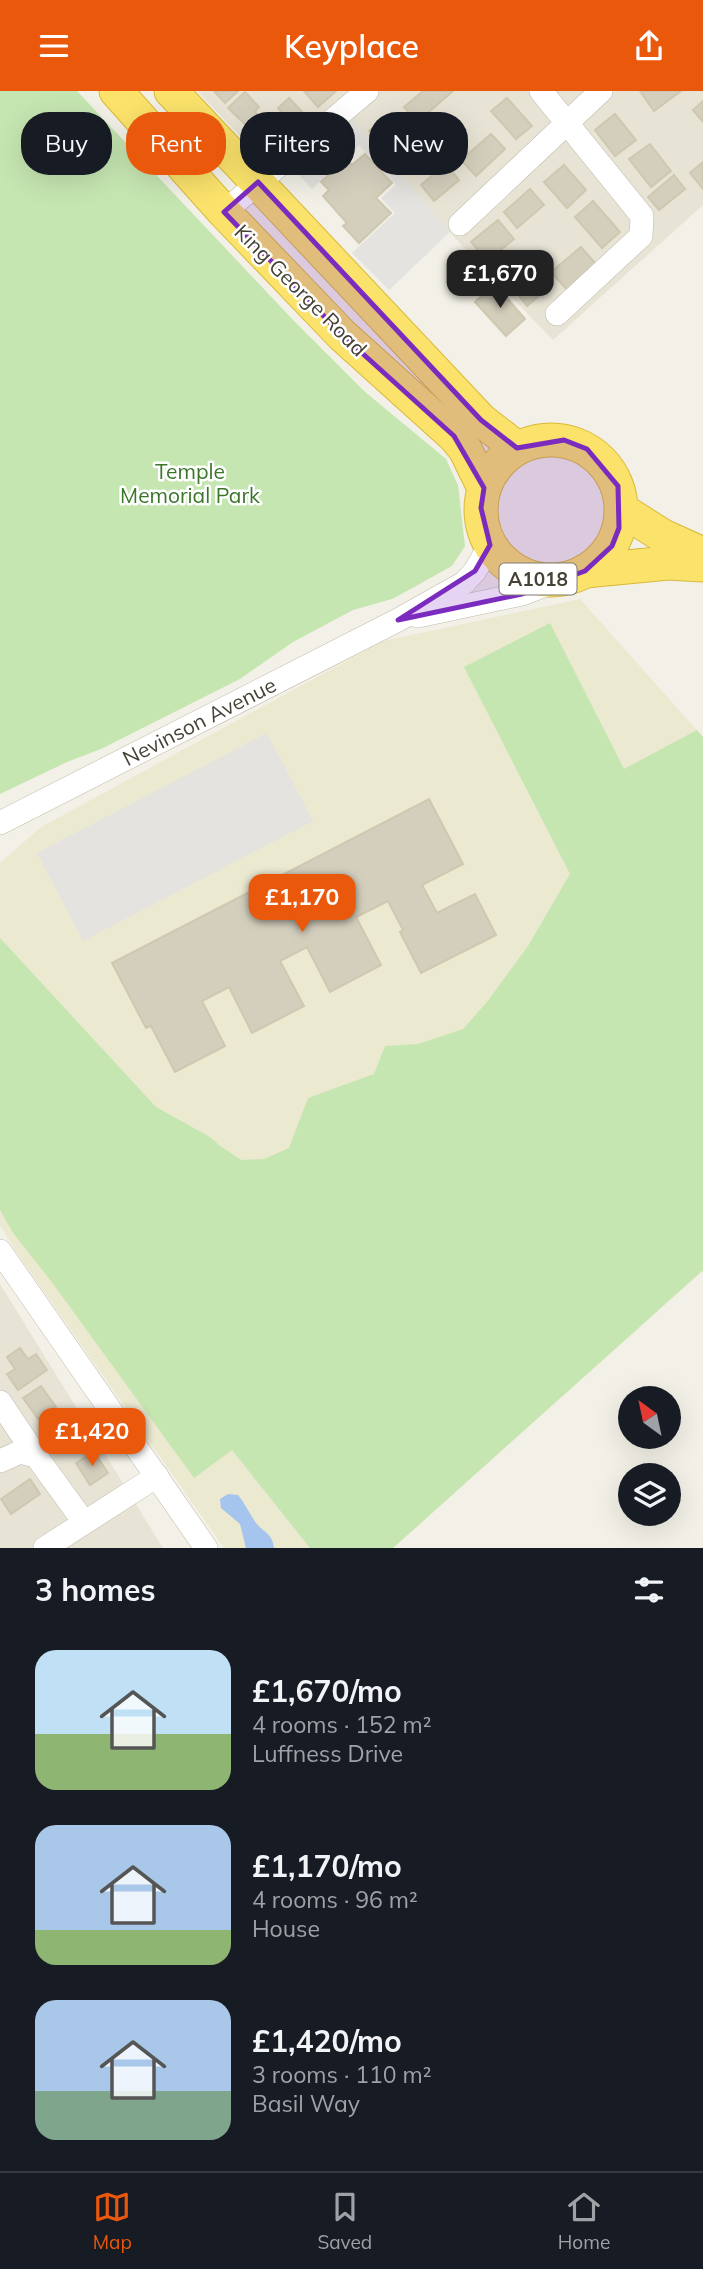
<!DOCTYPE html>
<meta charset="utf-8">
<style>
:root{--surface:#171b24;--page:#20242c;--text:#f1f3f6;--muted:#9ea1a6;--line:#363941;--accent:#ea580c}
body{margin:0;font-family:Mulish,sans-serif;background:var(--page);color:var(--text);height:100vh;display:flex;flex-direction:column;font-size:26px;white-space:nowrap}
*{box-sizing:border-box;margin:0}
p{font-size:23px;color:var(--muted)}
.icon{flex:none;width:38px;height:38px;fill:none;stroke:currentColor;stroke-width:2;stroke-linecap:round;stroke-linejoin:round}
.map{position:relative;height:1457px;overflow:hidden}
.panel{display:flex;flex-direction:column;background:var(--surface);flex:1}
.panel>*{flex:none}
.banner{position:absolute;left:21px;top:21px;width:662px;height:63px;display:flex;gap:14px}
.needle{width:46px;rotate:327deg}
.tools{position:absolute;left:618px;top:1295px;display:grid;gap:14px}
.tools a{display:grid;place-items:center;width:63px;height:63px;border-radius:50%;background:var(--surface);box-shadow:0 7px 28px #0002;font-size:35px}
.price{position:absolute;translate:-50% -60px;padding:0 16px;border-radius:14px;background:var(--accent);color:#fff;font-size:23px;line-height:46px;filter:drop-shadow(0 2px 4px #0008)}
.price::after{content:'';position:absolute;left:50%;top:42px;width:21px;height:16px;margin-left:-10px;background:inherit;clip-path:polygon(0 0,100% 0,50% 100%)}
.price.current{background:#222;color:#fff}
ul{padding:0;list-style:none}
li{display:flex;align-items:center;gap:21px;height:175px;padding:0 35px}
li span{display:grid;place-items:center;flex:none;width:196px;height:140px;border-radius:21px;color:#555}
li>.icon{margin-inline-start:auto}
span .icon{width:84px;height:84px;fill:#fffc;stroke-width:1}
li b{font-size:30px}
h2{display:flex;justify-content:space-between;align-items:center;height:84px;padding:0 35px;font-size:30px}
.pill{padding:0 24px;border-radius:28px;background:var(--surface);box-shadow:0 7px 28px #0002;font-size:24px;line-height:63px}
.pill.current{background:var(--accent);color:#fff}
header{display:flex;justify-content:space-between;align-items:center;height:91px;padding:0 35px;background:var(--accent);color:#fff;font-size:32px;font-weight:600}
.tab-bar{display:flex;justify-content:space-around;align-items:center;height:98px;border-top:2px solid var(--line);background:var(--surface);font-size:19px;color:var(--muted)}
.tab-bar a{display:grid;justify-items:center;gap:4px}
.tab-bar .current{color:var(--accent)}
.map>svg:first-child{display:block}
.residential{fill:#e7e4d5}
.education{fill:#ece9d1}
.green{fill:#c5e6b1}
.parking{fill:#e4e3df}
.water{fill:#a5c4ee}
.building{fill:#d4cfbd;stroke:#cfc8b0;stroke-width:2}
.lines{fill:none;stroke-linecap:round;stroke-linejoin:round}
.minor-casing{stroke:#bebbaa;stroke-width:24}
.highway-casing{stroke:#d9b93b;stroke-width:35}
.minor{stroke:#fff;stroke-width:23}
.highway{stroke:#fae26b;stroke-width:33}
.marked{fill:#7b2cbf;fill-opacity:0.2;stroke:#7b2cbf;stroke-width:5;stroke-linejoin:round}
.labels{text-anchor:middle;dominant-baseline:central;stroke-width:5;stroke-linejoin:round;paint-order:stroke}
.shield{fill:#fff;stroke:#7e7b72;stroke-width:2}
.shield-label{font-size:19px;font-weight:bold;fill:#464236}
.street-label{font-size:21px;fill:#464236;stroke:#fff}
.park-label{font-size:21px;fill:#3b762b;stroke:#fff}
</style>
<header><svg class="icon" aria-label="menu" viewBox="0 0 24 24"><path d="M4 6h16M4 12h16M4 18h16"/></svg>Keyplace<svg class="icon" aria-label="share" viewBox="0 0 24 24"><path d="M12 15V3M7 8l5-5 5 5M5 13v7h14v-7"/></svg></header>
<div class="map">
<svg width="703" height="1457" viewBox="0 0 703 1457">
<rect width="100%" height="100%" fill="#f3f1e7"/>
<g class="residential">
<path d="M197,0H703V114L553,249L455,147L338,13L267,73Z"/>
<path d="M0,1193L163,1457H0Z"/>
</g>
<path class="education" d="M580,508L703,646V1180L393,1457H224L17,1162L0,1134V772L41,736L383,550Z"/>
<g class="green">
<path d="M0,0H77L295,231L364,300L446,368L458,394L465,455L452,475L407,500L392,508L353,519L293,551L240,588L101,658L67,671L0,703Z"/>
<path d="M550,532L624,678L697,639L703,646V1179L393,1457H310L232,1359L194,1387L51,1190L13,1142L0,1119V847L156,1016L210,1046L219,1054L241,1069L264,1068L289,1057L308,1007L374,983L385,955L418,953L463,938L487,911L528,855L570,783L464,576Z"/>
</g>
<g class="parking">
<path d="M351,28L450,141L389,199L352,162L395,122L381,107L396,94L359,54L312,98L293,78Z"/>
<path d="M267,642L313,730L83,850L37,762Z"/>
</g>
<path class="water" d="M228,1403L238,1404C245,1413 249,1421 254,1429C261,1441 272,1440 274,1457H246L240,1433L221,1417L220,1408Z"/>
<g class="building">
<path d="M214,0H238L225,12Z"/>
<path d="M304,0H336L318,16Z"/>
<path d="M423,0H453L417,31L404,16Z"/>
<path d="M640,0H681L654,20Z"/>
<path d="M245,1L259,16L255,21L263,29L276,30L283,23L278,17L289,7L305,24L279,49L267,48L255,43L228,17Z"/>
<path d="M507,7L532,35L516,48L491,20Z"/>
<path d="M703,10V31L693,19Z"/>
<path d="M392,22L404,37L383,56L369,40Z"/>
<path d="M615,23L636,49L615,65L595,39Z"/>
<path d="M491,43L505,58L476,85L461,69Z"/>
<path d="M650,53L671,80L651,96L629,68Z"/>
<path d="M365,63L392,92L376,107L391,122L359,152L343,135L347,132L323,105L329,99L321,91L346,68L352,74Z"/>
<path d="M703,71V98L690,82Z"/>
<path d="M446,73L459,89L434,110L421,94Z"/>
<path d="M564,74L586,99L567,117L544,91Z"/>
<path d="M674,84L685,98L659,119L648,106Z"/>
<path d="M530,98L544,114L517,137L504,121Z"/>
<path d="M593,110L620,141L602,157L575,126Z"/>
<path d="M498,129L514,148L487,170L471,151Z"/>
<path d="M581,156L596,173L568,200L551,181Z"/>
<path d="M539,177L553,193L527,215L513,197Z"/>
<path d="M495,193L525,228L506,245L475,211Z"/>
<path d="M429,708L463,773L422,794L437,822L475,803L496,844L421,882L400,841L403,839L388,810L356,826L381,874L330,901L307,856L280,870L304,915L252,942L229,896L202,910L225,955L175,981L151,935L146,937L112,872Z"/>
<path d="M20,1257L28,1268L36,1263L47,1279L18,1299L7,1283L15,1278L7,1266Z"/>
<path d="M41,1295L56,1316L38,1328L23,1307Z"/>
<path d="M71,1326L86,1347L68,1359L54,1338Z"/>
<path d="M94,1361L108,1382L90,1394L76,1372Z"/>
<path d="M30,1388L40,1403L11,1423L1,1408Z"/>
</g>
<g class="lines">
<g class="minor-casing">
<g id="minor">
<path d="M541,0L642,125L641,145L557,223"/>
<path d="M224,121L367,0"/>
<path d="M460,133L601,0"/>
<path d="M418,525L522,503L562,488"/>
<path d="M0,732L398,529L464,492L475,480L490,454"/>
<path d="M0,1160L206,1457"/>
<path d="M0,1311L36,1365"/>
<path d="M0,1370L20,1361L36,1365L84,1431"/>
<path d="M45,1457L157,1385"/>
</g>
</g>
<g class="highway-casing">
<g id="highway">
<path d="M116,0L224,121L342,244L454,345L465,358L484,397"/>
<path d="M171,0L481,329L517,357"/>
<circle cx="551" cy="419" r="70"/>
<path d="M622,419L663,445L703,463"/>
<path d="M585,480L668,472L703,474"/>
</g>
</g>
<use href="#minor" class="minor"/>
<use href="#highway" class="highway"/>
</g>
<path class="marked" d="M258,91L481,329L517,357L564,349L587,358L618,395L619,437L612,455L585,480L522,503L398,529L475,480L490,454L481,417L484,397L454,345L342,244L224,121Z"/>
<g class="labels">
<rect class="shield" x="499.5" y="472.5" width="77" height="31" rx="5"/>
<g class="shield-label">
<text x="538" y="488">A1018</text>
</g>
<g class="street-label">
<text transform="translate(301 199) rotate(45)">King George Road</text>
<text transform="translate(199 630) rotate(-27)">Nevinson Avenue</text>
</g>
<g class="park-label">
<text x="190" y="380">Temple<tspan x="190" dy="24">Memorial Park</tspan></text>
</g>
</g>
</svg>
<div class="tools">
<a><svg class="needle" viewBox="-14 -14 28 28"><path d="M0-13l5 13h-10z" fill="#e53935"/><path d="M0 13l5-13h-10z" fill="#9ea1a6"/></svg></a>
<a><svg class="icon" aria-label="layers" viewBox="0 0 24 24"><path d="M12 4l9 5-9 5-9-5zM3 14l9 5 9-5"/></svg></a>
</div>
<b class="price current" style="left:500px;top:219px">£1,670</b>
<b class="price" style="left:302px;top:843px">£1,170</b>
<b class="price" style="left:92px;top:1377px">£1,420</b>
<div class="banner">
<a class="pill">Buy</a>
<a class="pill current">Rent</a>
<a class="pill">Filters</a>
<a class="pill">New</a>
</div>
</div>
<section class="panel">
<h2>3 homes<svg class="icon" aria-label="filters" viewBox="0 0 24 24"><path d="M4 7h16M4 17h16"/><circle cx="9" cy="7" r="2"/><circle cx="15" cy="17" r="2"/></svg></h2>
<ul>
<li><span style="background:linear-gradient(#bfe0f5 60%,#8fb573 0)"><svg class="icon" aria-label="home" viewBox="0 0 24 24"><path d="M3 11l9-7 9 7M6 9v11h12V9"/></svg></span><div><b>£1,670/mo</b><p>4 rooms · 152 m²</p><p>Luffness Drive</p></div></li>
<li><span style="background:linear-gradient(#a9c7e8 75%,#8fb573 0)"><svg class="icon" aria-label="home" viewBox="0 0 24 24"><path d="M3 11l9-7 9 7M6 9v11h12V9"/></svg></span><div><b>£1,170/mo</b><p>4 rooms · 96 m²</p><p>House</p></div></li>
<li><span style="background:linear-gradient(#a9c7e8 65%,#7fa58c 0)"><svg class="icon" aria-label="home" viewBox="0 0 24 24"><path d="M3 11l9-7 9 7M6 9v11h12V9"/></svg></span><div><b>£1,420/mo</b><p>3 rooms · 110 m²</p><p>Basil Way</p></div></li>
</ul>
</section>
<nav class="tab-bar">
<a class="current"><svg class="icon" aria-label="map" viewBox="0 0 24 24"><path d="M3 6l6-2 6 2 6-2v14l-6 2-6-2-6 2zM9 4v14M15 6v14"/></svg>Map</a>
<a><svg class="icon" aria-label="saved" viewBox="0 0 24 24"><path d="M7 4h10v16l-5-4-5 4z"/></svg>Saved</a>
<a><svg class="icon" aria-label="home" viewBox="0 0 24 24"><path d="M3 11l9-7 9 7M6 9v11h12V9"/></svg>Home</a>
</nav>
